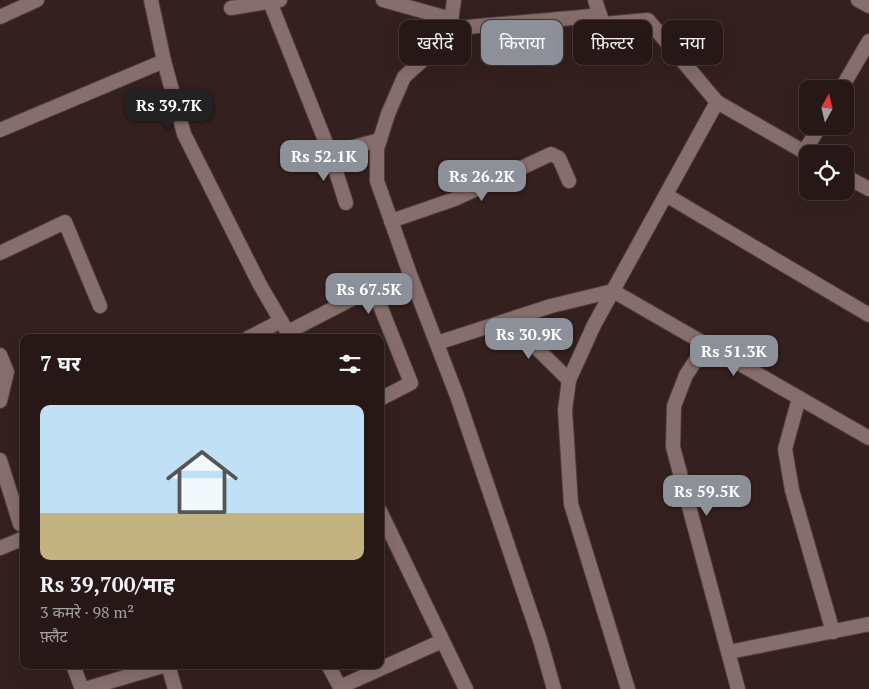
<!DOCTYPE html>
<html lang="hi">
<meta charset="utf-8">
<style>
:root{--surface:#271817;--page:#2f2120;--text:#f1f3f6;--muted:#a4a0a1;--line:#433736;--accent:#8c9099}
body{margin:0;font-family:"PT Serif","Noto Sans Devanagari",serif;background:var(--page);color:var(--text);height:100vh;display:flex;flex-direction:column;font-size:19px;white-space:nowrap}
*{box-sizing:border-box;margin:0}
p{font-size:16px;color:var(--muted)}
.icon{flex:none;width:28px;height:28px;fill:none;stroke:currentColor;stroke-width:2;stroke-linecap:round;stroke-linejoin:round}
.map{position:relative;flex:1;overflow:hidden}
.details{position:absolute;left:20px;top:334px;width:364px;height:335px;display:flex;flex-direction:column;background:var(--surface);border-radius:10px;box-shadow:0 5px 20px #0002,0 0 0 1px var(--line)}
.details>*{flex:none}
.hud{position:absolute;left:399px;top:20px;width:395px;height:45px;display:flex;gap:10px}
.needle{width:32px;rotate:8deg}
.buttons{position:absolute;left:799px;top:80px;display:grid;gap:10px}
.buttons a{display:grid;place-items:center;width:55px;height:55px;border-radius:10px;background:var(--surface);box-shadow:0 5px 20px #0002,0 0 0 1px var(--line);font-size:25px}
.price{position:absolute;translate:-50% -42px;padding:0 11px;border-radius:10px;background:var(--accent);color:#fff;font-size:16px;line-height:32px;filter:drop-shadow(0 1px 2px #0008)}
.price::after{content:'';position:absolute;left:50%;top:30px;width:15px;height:11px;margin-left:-8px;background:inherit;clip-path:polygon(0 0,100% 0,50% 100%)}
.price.on{background:#222;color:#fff}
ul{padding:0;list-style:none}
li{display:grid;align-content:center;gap:10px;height:265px;padding:0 20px}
li span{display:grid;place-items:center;height:155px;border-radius:10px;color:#555}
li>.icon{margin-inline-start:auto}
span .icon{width:90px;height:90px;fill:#fffc;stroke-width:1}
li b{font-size:21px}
h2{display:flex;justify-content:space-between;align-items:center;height:60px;padding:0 20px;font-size:21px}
.pill{padding:0 18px;border-radius:10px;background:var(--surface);box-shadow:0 5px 20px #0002,0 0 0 1px var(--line);font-size:18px;line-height:45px}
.pill.on{background:var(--accent);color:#fff}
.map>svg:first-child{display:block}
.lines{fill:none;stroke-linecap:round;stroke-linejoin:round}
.minor-casing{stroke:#4f3e3e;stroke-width:16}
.minor{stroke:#866e6c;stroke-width:14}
</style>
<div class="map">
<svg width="869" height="689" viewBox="0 0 869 689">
<rect width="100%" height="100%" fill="#34201f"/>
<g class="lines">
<g class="minor-casing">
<g id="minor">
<path d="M151,0L164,61L184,134L260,285L291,338"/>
<path d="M383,0L451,19"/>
<path d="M454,0L449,36L404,77L388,114L377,149V181L411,277L457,396L540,640L554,689"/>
<path d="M595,0L603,24L648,20L717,102L594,325L569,380L565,410L571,504L628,689"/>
<path d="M858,0L869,6"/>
<path d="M270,2L330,153L380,140"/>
<path d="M231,8L280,0"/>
<path d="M0,17L37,0"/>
<path d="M450,29C500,23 550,21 600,15"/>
<path d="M841,89L869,41"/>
<path d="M717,102L808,154"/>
<path d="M0,130L164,61"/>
<path d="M804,152L820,126"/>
<path d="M330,153L346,203"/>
<path d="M845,176L869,189"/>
<path d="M666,195L869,315"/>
<path d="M391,221L455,199L551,154L559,158L569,181"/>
<path d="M0,253L65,222L100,306"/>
<path d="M508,320L569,380"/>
<path d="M288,332L373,288L411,383L380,399"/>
<path d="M248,338L281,321"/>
<path d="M437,343L551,306L613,291L869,438"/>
<path d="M706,345L686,375L674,406L673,447L738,689"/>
<path d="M0,355L7,372L0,401"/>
<path d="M799,398L785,449L792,490L833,632"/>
<path d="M0,460L20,524L24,522"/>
<path d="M380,511L466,689"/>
<path d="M0,548L24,538"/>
<path d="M729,652L869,624"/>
<path d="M73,665L82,689"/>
<path d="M168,665L175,689"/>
<path d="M328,665L340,687L442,641"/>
<path d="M85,689L166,665"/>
</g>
</g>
<use href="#minor" class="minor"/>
</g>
</svg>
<div class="buttons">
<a><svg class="needle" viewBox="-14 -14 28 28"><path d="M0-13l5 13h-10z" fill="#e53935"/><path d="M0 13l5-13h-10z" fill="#a4a0a1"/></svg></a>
<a><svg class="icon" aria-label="locate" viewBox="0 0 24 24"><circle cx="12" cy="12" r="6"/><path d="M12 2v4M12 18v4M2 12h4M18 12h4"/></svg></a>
</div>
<b class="price on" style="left:169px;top:131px">Rs 39.7K</b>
<b class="price" style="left:324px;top:182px">Rs 52.1K</b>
<b class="price" style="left:482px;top:202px">Rs 26.2K</b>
<b class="price" style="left:369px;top:315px">Rs 67.5K</b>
<b class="price" style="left:529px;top:360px">Rs 30.9K</b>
<b class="price" style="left:734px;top:377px">Rs 51.3K</b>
<b class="price" style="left:707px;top:517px">Rs 59.5K</b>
<div class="hud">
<a class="pill">खरीदें</a>
<a class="pill on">किराया</a>
<a class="pill">फ़िल्टर</a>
<a class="pill">नया</a>
</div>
<section class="details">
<h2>7 घर<svg class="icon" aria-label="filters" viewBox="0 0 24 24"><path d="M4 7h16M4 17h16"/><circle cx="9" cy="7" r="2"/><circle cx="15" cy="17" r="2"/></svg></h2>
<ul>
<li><span style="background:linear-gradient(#bfe0f5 70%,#c2b280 0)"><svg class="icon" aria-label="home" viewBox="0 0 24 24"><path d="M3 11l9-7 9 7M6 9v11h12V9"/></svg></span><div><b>Rs 39,700/माह</b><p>3 कमरे · 98 m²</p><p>फ़्लैट</p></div></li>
</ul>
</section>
</div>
